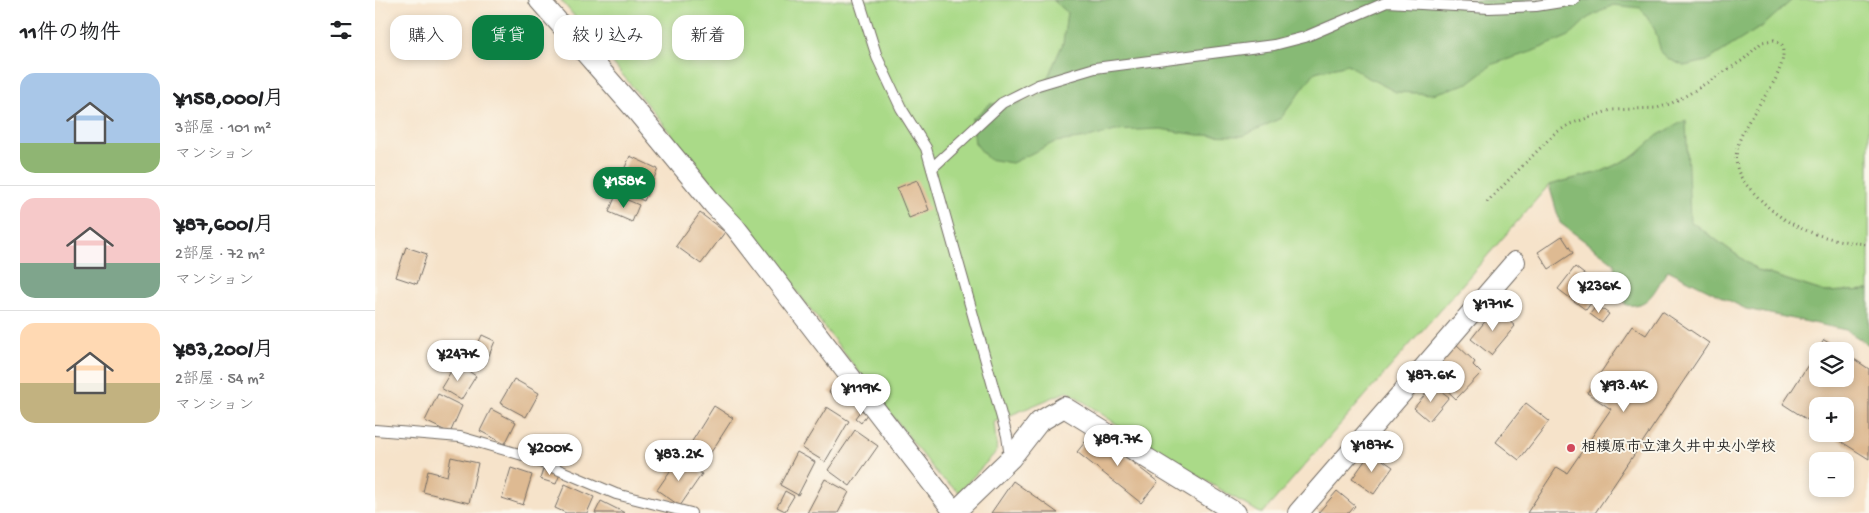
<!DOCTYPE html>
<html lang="ja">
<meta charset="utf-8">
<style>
:root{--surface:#fff;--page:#f6f6f6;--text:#202124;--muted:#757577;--line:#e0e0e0;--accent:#0b8043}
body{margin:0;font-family:"Gochi Hand","Klee One",sans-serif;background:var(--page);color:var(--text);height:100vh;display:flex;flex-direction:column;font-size:19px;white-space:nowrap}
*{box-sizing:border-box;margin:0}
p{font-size:16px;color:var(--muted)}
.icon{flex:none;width:28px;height:28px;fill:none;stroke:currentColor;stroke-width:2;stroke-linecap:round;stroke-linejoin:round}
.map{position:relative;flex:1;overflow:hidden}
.side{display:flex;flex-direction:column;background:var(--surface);width:375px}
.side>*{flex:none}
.guide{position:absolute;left:15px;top:15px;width:475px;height:45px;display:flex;gap:10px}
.fabs{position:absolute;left:1434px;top:342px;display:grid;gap:10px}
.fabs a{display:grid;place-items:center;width:45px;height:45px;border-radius:10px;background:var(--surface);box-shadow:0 2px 8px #0003;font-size:25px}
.price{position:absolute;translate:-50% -42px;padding:0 11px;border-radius:18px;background:#fff;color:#222;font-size:16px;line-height:32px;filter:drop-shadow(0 1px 2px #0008)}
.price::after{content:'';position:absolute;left:50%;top:30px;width:15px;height:11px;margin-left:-8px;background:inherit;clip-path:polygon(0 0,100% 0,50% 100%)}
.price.current{background:var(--accent);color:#fff}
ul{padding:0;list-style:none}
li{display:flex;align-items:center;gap:15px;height:125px;padding:0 20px}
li+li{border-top:1px solid var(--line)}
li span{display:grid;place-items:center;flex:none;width:140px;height:100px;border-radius:15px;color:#555}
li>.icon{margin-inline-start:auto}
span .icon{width:60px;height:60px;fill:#fffc;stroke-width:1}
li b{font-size:21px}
h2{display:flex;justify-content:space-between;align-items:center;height:60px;padding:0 20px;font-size:21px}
.pill{padding:0 18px;border-radius:15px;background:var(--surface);box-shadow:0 2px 8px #0003;font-size:18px;line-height:45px}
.pill.current{background:var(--accent);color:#fff}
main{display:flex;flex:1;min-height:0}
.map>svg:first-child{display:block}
.green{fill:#aada88;stroke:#6a825a}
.forest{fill:#87ba74;stroke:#597250}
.building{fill:#deba92}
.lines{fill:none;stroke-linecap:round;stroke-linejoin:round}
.lane-casing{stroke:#726b63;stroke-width:12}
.street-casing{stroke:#726b63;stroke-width:22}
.path{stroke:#726b63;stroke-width:3;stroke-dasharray:1 4;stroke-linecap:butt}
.lane{stroke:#fff;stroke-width:10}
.street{stroke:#fff;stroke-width:20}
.poi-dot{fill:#d1495b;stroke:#fbf7ec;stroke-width:2}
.labels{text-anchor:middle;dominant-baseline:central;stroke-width:4;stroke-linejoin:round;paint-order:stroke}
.poi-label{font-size:15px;font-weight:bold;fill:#2b2b2b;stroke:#fbf7ec;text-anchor:start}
</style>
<main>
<section class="side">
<h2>11件の物件<svg class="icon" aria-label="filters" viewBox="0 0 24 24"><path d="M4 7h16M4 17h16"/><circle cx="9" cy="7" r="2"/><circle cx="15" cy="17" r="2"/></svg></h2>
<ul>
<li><span style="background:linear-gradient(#a9c7e8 70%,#8fb573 0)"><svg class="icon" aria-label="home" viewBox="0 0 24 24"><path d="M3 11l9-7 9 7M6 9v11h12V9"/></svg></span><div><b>¥158,000/月</b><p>3部屋 · 101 m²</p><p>マンション</p></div></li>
<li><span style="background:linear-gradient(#f6c9c9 65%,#7fa58c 0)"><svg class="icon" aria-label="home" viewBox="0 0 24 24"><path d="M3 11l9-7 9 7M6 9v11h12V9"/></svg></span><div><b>¥87,600/月</b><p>2部屋 · 72 m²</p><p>マンション</p></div></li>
<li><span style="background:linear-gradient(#ffd9b3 60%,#c2b280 0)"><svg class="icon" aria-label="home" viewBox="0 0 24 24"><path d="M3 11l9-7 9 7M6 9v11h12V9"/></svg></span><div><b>¥83,200/月</b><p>2部屋 · 54 m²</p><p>マンション</p></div></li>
</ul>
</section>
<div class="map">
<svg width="1494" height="513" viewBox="0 0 1494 513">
<rect width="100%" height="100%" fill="#fbf7ec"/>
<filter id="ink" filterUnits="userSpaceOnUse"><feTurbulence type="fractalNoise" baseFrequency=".02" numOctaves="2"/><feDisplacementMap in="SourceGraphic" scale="10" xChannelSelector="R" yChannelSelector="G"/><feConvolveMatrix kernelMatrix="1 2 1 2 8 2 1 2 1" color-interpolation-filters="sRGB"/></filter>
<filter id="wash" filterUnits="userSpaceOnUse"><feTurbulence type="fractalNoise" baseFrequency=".0096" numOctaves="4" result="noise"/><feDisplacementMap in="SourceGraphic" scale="20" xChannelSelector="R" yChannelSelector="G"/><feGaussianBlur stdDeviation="1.12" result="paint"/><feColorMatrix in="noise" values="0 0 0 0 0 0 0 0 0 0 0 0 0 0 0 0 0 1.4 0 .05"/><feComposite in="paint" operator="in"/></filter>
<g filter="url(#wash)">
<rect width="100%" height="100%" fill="#f6e3ca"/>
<path class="green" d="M186,0H1494V290L1450,292L1384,271L1315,221L1261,155L1228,171L1174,185L888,513H885L784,453L693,391L619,422L622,451L584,492L564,476L366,219Z"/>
<g class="forest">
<path d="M678,0H1417L1389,25L1332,61L1309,66L1294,59L1286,52L1280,30L1266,8L1238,5L1213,18L1194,36L1156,52L1118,64L1093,83L1059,94L1021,92L988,75L973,64L940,72L906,118L868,136L823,135L785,129L740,131L713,138L680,142L637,163L613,159L600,143L597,119L615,104H645L665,95L688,43L692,12Z"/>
<path d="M1311,120L1315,221L1384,271L1450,292L1494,290V345L1471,330L1371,309L1293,270C1280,288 1276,308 1251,305C1241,292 1241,279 1239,263L1185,223L1174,185L1228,171L1261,155L1283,135Z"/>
</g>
<g id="blocks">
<g class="building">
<path d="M255,156L283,169L269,201L241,188Z"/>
<path d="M542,180L554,210L534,218L522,188Z"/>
<path d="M241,195L264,205L257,222L234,212Z"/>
<path d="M325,213L350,232L326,264L301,246Z"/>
<path d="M1187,236L1198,253L1174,269L1163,252Z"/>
<path d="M31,247L52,254L42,284L21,277Z"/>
<path d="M1200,267L1227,288L1211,310L1183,289Z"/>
<path d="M1222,305L1234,314L1227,323L1215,314Z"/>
<path d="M1120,309L1140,326L1116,355L1096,339Z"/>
<path d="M1287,311L1334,343L1220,513H1152L1182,467L1192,473L1236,409L1212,393L1257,326L1271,335Z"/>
<path d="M107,335L120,341L110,365L96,359Z"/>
<path d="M1449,340L1467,351H1442V379H1470V353L1494,369V459L1454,434H1470V406H1442V426L1408,404Z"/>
<path d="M1079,342L1100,362L1098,365L1106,373L1081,399L1059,378L1066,370L1059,363Z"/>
<path d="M81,363L101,376L86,400L66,388Z"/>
<path d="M139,379L164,393L151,417L125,403Z"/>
<path d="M460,384L473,394L467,401L454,392Z"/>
<path d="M1058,385L1074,397L1054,421L1039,408Z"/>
<path d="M63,394L87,406L75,433L50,421Z"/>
<path d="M1151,403L1174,421L1144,460L1121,442Z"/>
<path d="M339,406L358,418L335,454L316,443Z"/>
<path d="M452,407L474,421L450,462L427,448Z"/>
<path d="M116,409L141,422L130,444L105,431Z"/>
<path d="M486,410L492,414L486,423L480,418Z"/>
<path d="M480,430L503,446L475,486L453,470Z"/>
<path d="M718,432L783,482L766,503L702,452Z"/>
<path d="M422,452L440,462L423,495L405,485Z"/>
<path d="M996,452L1018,467L999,494L977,479Z"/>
<path d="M76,457L103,463L94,503L48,492L53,471L72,476Z"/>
<path d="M304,458L327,474L305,506L282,490Z"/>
<path d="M136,468L157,475L148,505L127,498Z"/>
<path d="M168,469L185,474L181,484L165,479Z"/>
<path d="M450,479L474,492L463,513H432Z"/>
<path d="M638,481L683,513H616Z"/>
<path d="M190,484L219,497L212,513H191L180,508Z"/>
<path d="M410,491L419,496L410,511L402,507Z"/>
<path d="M962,491L980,506L974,513H943Z"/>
<path d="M226,501L250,513H220Z"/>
</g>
</g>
</g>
<g filter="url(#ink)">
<use href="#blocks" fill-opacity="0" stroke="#726b63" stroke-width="1"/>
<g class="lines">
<g class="lane-casing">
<g id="lane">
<path d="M484,0L502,57L526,108L551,148L632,436L635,457"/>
<path d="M557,168L627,103L663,85L720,68L899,45L930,37L1012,2L1114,8L1161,6L1199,0"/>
<path d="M0,430L85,437L151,456L241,494L316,513"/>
</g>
</g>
<g class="street-casing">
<g id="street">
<path d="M164,0L263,113L338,204L360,227L580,513"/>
<path d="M580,512L636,458L664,422L689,407L861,513"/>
<path d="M923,513L1140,262"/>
</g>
</g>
<path class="path" d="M1112,202L1179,134L1195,124L1236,110L1282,108L1295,104L1314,94L1368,60L1387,42L1399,40L1407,45C1410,58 1406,66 1401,78C1387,105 1353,138 1363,171C1368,184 1382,196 1392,206C1419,231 1458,242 1494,244"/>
<use href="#lane" class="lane"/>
<use href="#street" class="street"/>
</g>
</g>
<circle class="poi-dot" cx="1196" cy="448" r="5"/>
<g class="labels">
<g class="poi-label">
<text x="1206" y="448">相模原市立津久井中央小学校</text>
</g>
</g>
</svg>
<div class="fabs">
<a><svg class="icon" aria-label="layers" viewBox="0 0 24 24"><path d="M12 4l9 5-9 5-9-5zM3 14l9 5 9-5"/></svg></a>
<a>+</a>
<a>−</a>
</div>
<b class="price current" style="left:249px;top:209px">¥158K</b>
<b class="price" style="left:1224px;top:314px">¥236K</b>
<b class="price" style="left:1118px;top:332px">¥171K</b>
<b class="price" style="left:83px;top:382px">¥247K</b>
<b class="price" style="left:1056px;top:403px">¥87.6K</b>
<b class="price" style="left:1249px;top:413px">¥93.4K</b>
<b class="price" style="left:486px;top:416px">¥119K</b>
<b class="price" style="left:743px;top:467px">¥89.7K</b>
<b class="price" style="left:997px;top:473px">¥187K</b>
<b class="price" style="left:175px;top:476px">¥200K</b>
<b class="price" style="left:304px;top:482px">¥83.2K</b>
<div class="guide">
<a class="pill">購入</a>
<a class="pill current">賃貸</a>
<a class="pill">絞り込み</a>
<a class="pill">新着</a>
</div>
</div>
</main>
